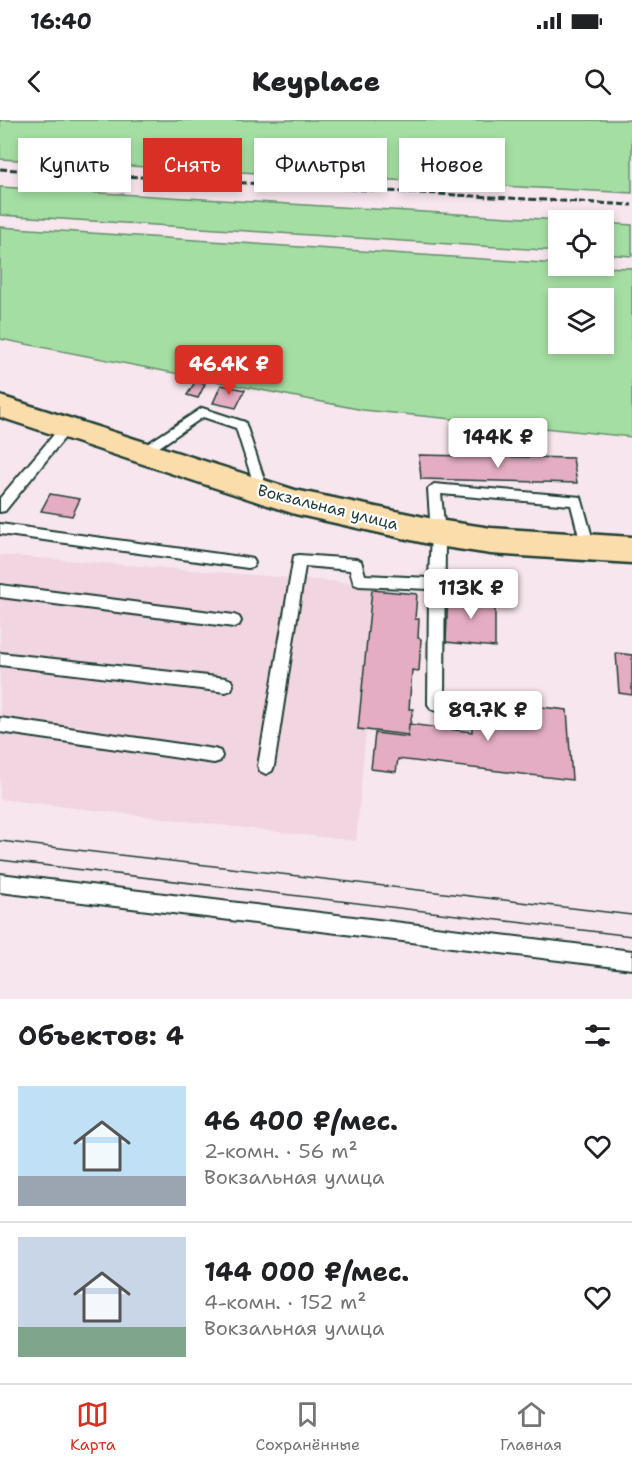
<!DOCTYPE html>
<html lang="ru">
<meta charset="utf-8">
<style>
:root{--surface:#fff;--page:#f6f6f6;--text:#202124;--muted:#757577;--line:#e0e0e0;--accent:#d93025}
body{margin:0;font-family:"Shantell Sans",sans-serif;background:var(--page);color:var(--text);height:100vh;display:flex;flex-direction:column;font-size:22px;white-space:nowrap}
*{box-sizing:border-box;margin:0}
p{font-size:20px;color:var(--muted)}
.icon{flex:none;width:33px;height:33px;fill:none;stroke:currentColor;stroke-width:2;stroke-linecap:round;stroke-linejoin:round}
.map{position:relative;height:879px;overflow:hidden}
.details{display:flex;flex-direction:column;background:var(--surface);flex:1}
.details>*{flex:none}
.banner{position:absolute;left:18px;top:18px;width:597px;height:54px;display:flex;gap:12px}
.controls{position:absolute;left:548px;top:90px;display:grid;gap:12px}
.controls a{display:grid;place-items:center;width:66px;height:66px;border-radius:0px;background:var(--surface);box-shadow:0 3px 9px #0003;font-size:30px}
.price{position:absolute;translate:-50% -51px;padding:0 14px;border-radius:6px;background:#fff;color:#222;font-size:20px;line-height:39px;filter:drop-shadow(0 2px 3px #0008)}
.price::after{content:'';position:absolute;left:50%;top:36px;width:18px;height:14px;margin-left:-9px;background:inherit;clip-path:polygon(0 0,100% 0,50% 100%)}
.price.selected{background:var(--accent);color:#fff}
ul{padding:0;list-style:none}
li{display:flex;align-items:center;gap:18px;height:150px;padding:0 18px}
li+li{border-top:2px solid var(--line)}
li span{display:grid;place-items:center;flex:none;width:168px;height:120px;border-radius:0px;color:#555}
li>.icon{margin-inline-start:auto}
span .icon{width:72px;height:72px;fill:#fffc;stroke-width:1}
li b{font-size:26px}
h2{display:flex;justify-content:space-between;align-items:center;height:72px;padding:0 18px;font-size:26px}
.chip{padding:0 21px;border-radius:0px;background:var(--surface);box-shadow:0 3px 9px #0003;font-size:21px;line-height:54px}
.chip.selected{background:var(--accent);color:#fff}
.status{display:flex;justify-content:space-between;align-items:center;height:42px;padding:0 30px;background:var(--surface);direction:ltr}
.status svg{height:16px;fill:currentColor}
header{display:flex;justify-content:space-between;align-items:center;height:78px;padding:0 18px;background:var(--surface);font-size:27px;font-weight:800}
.dock{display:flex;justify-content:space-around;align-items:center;height:84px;border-top:2px solid var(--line);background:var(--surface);font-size:16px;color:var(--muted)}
.dock a{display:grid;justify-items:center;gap:3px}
.dock .selected{color:var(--accent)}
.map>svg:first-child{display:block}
.built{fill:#f1d5e0}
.green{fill:#a5dea3;stroke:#628e6c;stroke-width:1.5;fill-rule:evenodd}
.building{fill:#e4adc3;stroke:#1f3d34;stroke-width:1.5}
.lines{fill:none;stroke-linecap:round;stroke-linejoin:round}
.lane-casing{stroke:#1f3d34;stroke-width:4}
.primary-casing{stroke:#1f3d34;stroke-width:5}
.lane{fill:#fff;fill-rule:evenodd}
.primary{fill:#fbddab;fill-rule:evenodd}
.tram{stroke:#1f3d34;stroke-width:1.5}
.rail{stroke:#1f3d34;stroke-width:3;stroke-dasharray:7 3;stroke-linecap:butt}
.labels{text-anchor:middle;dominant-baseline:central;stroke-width:4.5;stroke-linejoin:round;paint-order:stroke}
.street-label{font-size:16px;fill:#1f3d34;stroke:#fff}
</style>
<div class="status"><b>16:40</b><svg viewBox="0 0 49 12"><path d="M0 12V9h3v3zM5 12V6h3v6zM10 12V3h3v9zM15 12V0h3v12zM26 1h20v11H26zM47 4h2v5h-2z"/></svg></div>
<header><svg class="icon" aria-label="back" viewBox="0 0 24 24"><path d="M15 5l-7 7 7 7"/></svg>Keyplace<svg class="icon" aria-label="search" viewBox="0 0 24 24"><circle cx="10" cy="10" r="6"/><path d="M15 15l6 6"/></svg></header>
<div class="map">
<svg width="632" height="879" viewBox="0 0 632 879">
<rect width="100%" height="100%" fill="#f7e6ed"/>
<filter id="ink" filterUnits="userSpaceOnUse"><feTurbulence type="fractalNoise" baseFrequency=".0167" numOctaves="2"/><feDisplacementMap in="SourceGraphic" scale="12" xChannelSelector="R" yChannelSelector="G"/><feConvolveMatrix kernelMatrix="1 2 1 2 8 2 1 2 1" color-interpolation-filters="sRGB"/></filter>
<g filter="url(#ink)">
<path class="built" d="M0,435L379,465L356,721L0,679Z"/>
<g class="green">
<path d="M0,0H632V73L0,39Z"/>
<path d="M0,67L559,100L558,131L0,95Z"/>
<path d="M603,103L632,105V136L603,134Z"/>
<path d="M0,107L558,144V146L632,148V317L363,290L0,219ZM558,178H603V224H558Z"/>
</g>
<g class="building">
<path d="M195,262L205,264L198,278L187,275Z"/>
<path d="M221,265L245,270L236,288L213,283Z"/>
<path d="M419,335L573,338L577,363L421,359Z"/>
<path d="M50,374L80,379L72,396L41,391Z"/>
<path d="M372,470L417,474L415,499H419L418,518L421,519L419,551L412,550L409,589H413L408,615L358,609Z"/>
<path d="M448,473L495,478V527L446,522Z"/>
<path d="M616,533L632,535V575L619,573Z"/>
<path d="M472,579L567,590L572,660L398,639L396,652L371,649L375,613L408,617L409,604L472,612Z"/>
</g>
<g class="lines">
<g class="lane-casing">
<g id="lane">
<path d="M202,288L245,302L268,371L266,374H258L256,371L236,308L203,297L146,336H138L136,333L138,330Z"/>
<path d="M66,304L72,308L70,311L5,391L0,392V378L62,305Z"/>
<path d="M434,364L581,377L595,428L593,432H583L571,385L441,374L445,413L444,584L441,589L436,591L431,589L428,584L429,469L359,466L354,464L350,450L305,446L274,646L272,651L266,654L260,651L258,646L294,436L299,435L356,439L361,441L365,455L429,458L431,413L428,369Z"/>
<path d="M0,404L248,438L253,439L255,443L253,447L248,448L0,414Z"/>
<path d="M0,465L234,495L239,497L241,501L239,505L234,507L0,477Z"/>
<path d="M0,533L226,558L231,560L233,565L231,570L226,572L0,545Z"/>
<path d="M0,598L214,629L220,631L222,636L220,641L214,643L0,612Z"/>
<path d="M0,754L632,831V849L0,772Z"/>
</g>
</g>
<g class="primary-casing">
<path id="primary" d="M0,276L295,370L438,400L491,408L632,417V443L491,434L438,426L295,394L0,297Z"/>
</g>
<use href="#lane" class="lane"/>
<use href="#primary" class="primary"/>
<g class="tram">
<path d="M0,721L632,795"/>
<path d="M0,740L632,816"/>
</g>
<path class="rail" d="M0,49L632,85"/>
</g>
</g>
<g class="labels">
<g class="street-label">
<text transform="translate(328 387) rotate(14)">Вокзальная улица</text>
</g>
</g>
</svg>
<div class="controls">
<a><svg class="icon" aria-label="locate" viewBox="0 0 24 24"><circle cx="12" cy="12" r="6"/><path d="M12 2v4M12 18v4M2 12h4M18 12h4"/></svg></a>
<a><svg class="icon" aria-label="layers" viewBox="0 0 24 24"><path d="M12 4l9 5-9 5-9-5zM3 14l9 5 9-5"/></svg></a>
</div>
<b class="price selected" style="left:229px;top:276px">46.4K ₽</b>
<b class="price" style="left:498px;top:349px">144K ₽</b>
<b class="price" style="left:471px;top:500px">113K ₽</b>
<b class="price" style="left:488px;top:622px">89.7K ₽</b>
<div class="banner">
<a class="chip">Купить</a>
<a class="chip selected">Снять</a>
<a class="chip">Фильтры</a>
<a class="chip">Новое</a>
</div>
</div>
<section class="details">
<h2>Объектов: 4<svg class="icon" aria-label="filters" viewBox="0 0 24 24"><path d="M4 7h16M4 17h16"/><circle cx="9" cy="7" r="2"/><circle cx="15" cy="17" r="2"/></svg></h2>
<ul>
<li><span style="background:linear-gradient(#bfe0f5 75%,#9aa5b1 0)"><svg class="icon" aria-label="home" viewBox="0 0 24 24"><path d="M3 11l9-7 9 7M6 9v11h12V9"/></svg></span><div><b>46 400 ₽/мес.</b><p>2-комн. · 56 m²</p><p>Вокзальная улица</p></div><svg class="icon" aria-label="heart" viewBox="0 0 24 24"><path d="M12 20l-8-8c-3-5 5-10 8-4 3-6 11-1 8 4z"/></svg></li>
<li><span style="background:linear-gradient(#c9d6e8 75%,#7fa58c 0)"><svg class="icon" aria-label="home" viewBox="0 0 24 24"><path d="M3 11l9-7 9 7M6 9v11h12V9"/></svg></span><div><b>144 000 ₽/мес.</b><p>4-комн. · 152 m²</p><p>Вокзальная улица</p></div><svg class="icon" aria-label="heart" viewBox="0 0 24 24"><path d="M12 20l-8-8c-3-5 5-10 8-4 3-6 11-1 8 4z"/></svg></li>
</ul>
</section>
<nav class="dock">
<a class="selected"><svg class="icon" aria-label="map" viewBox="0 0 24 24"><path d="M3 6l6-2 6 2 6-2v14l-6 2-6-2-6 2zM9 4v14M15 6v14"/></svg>Карта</a>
<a><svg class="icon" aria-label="saved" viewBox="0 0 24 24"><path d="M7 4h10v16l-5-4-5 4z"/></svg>Сохранённые</a>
<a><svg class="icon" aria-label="home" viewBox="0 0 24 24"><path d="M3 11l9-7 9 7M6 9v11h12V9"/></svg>Главная</a>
</nav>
